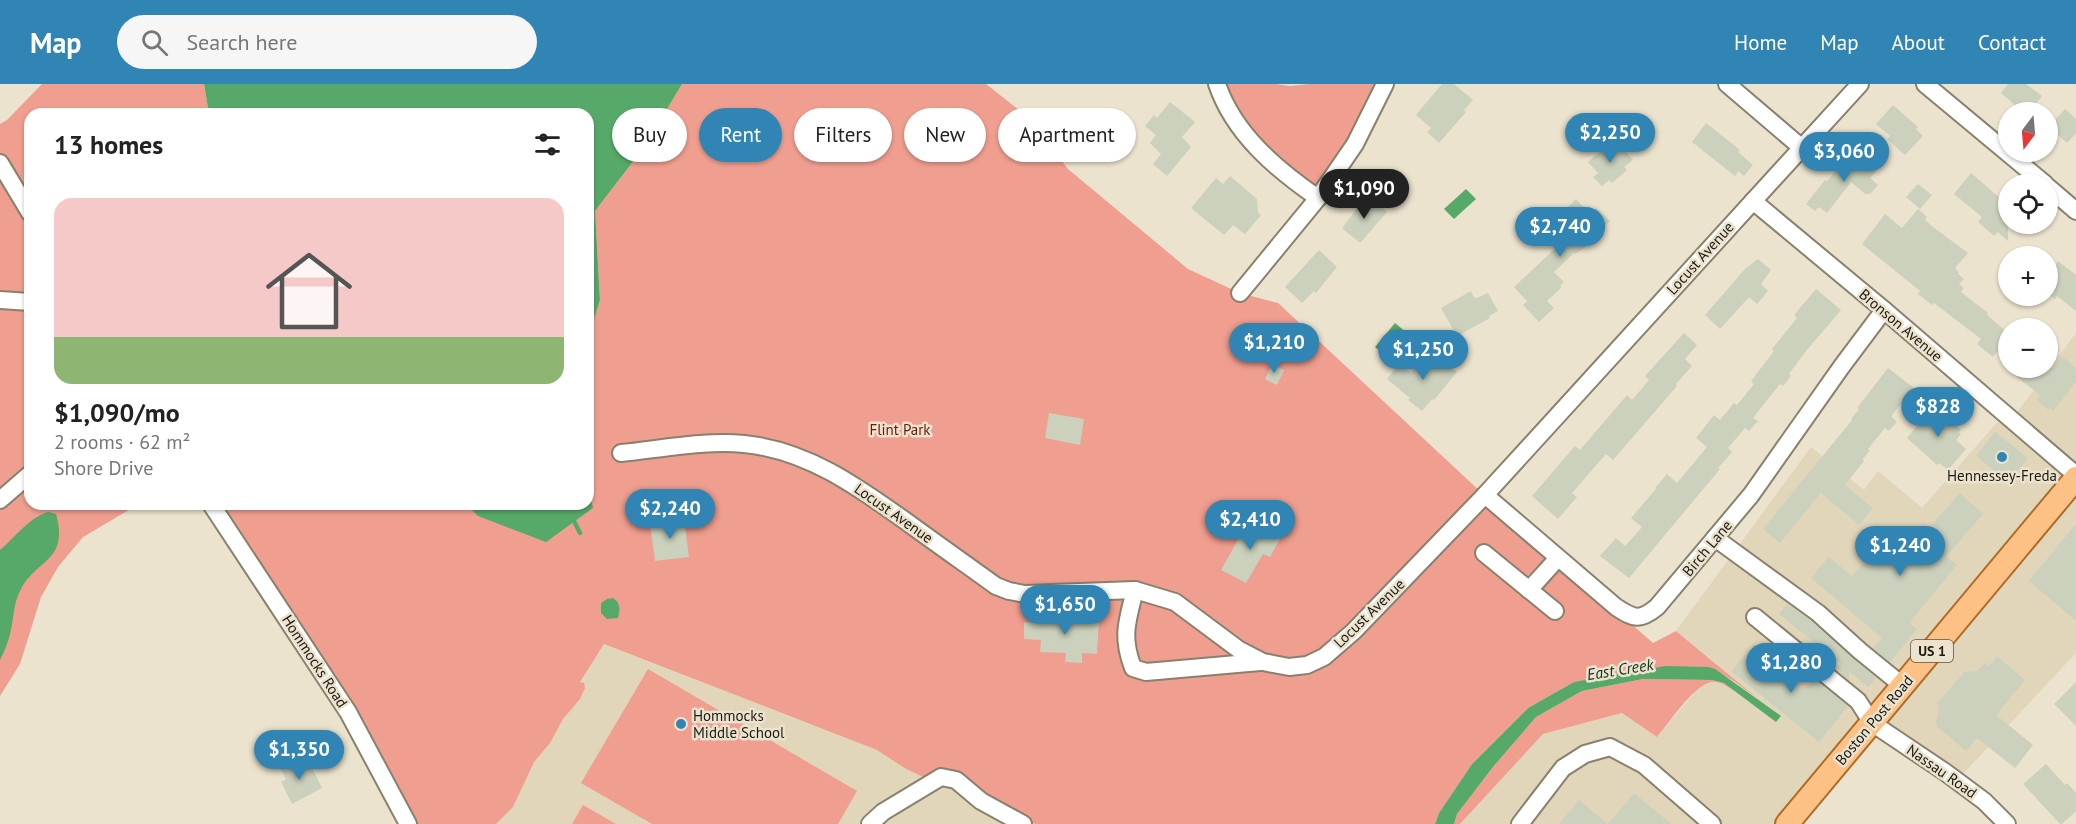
<!DOCTYPE html>
<meta charset="utf-8">
<style>
:root{--surface:#fff;--page:#f6f6f6;--text:#222;--muted:#767676;--accent:#3085b4}
body{margin:0;font-family:"PT Sans",sans-serif;background:var(--page);color:var(--text);height:100vh;display:flex;flex-direction:column;font-size:22px;white-space:nowrap}
*{box-sizing:border-box;margin:0}
p{font-size:20px;color:var(--muted)}
.icon{flex:none;width:33px;height:33px;fill:none;stroke:currentColor;stroke-width:2;stroke-linecap:round;stroke-linejoin:round}
.map{position:relative;flex:1;overflow:hidden}
.drawer{position:absolute;left:24px;top:24px;width:570px;height:402px;display:flex;flex-direction:column;background:var(--surface);border-radius:18px;box-shadow:0 2px 4px #0004}
.drawer>*{flex:none}
.banner{position:absolute;left:612px;top:24px;width:570px;height:54px;display:flex;gap:12px}
.needle{width:39px;rotate:196deg}
.controls{position:absolute;left:1998px;top:18px;display:grid;gap:12px}
.controls a{display:grid;place-items:center;width:60px;height:60px;border-radius:50%;background:var(--surface);box-shadow:0 2px 4px #0004;font-size:30px}
.price{position:absolute;translate:-50% -51px;padding:0 14px;border-radius:21px;background:var(--accent);color:#fff;font-size:20px;line-height:39px;filter:drop-shadow(0 2px 3px #0008)}
.price::after{content:'';position:absolute;left:50%;top:36px;width:18px;height:14px;margin-left:-9px;background:inherit;clip-path:polygon(0 0,100% 0,50% 100%)}
.price.on{background:#222;color:#fff}
ul{padding:0;list-style:none}
li{display:grid;align-content:center;gap:12px;height:318px;padding:0 30px}
li span{display:grid;place-items:center;height:186px;border-radius:18px;color:#555}
li>.icon{margin-inline-start:auto}
span .icon{width:108px;height:108px;fill:#fffc;stroke-width:1}
li b{font-size:26px}
h2{display:flex;justify-content:space-between;align-items:center;height:72px;padding:0 30px;font-size:26px}
.pill{padding:0 21px;border-radius:27px;background:var(--surface);box-shadow:0 2px 4px #0004;font-size:21px;line-height:54px}
.pill.on{background:var(--accent);color:#fff}
header{display:flex;align-items:center;gap:36px;box-sizing:border-box;height:84px;padding:0 30px;background:var(--accent);color:#fff}
header strong{font-size:28px}
nav{display:flex;gap:33px;margin-inline-start:auto;font-size:21px}
.search{width:420px;height:54px;background:var(--page);display:flex;align-items:center;gap:15px;box-sizing:border-box;padding:0 21px;border-radius:33px;color:var(--muted);font-size:22px}
.map>svg:first-child{display:block}
.built{fill:#e1d6ba}
.green{fill:#ef9e8f}
.water{fill:#57a969}
.lines{fill:none;stroke-linecap:round;stroke-linejoin:round}
.stream{stroke:#57a969;stroke-width:4.5}
.building{fill:#cbd1bc}
.minor-casing{stroke:#88816d;stroke-width:20}
.major-casing{stroke:#ae6c27;stroke-width:26}
.minor{stroke:#fff;stroke-width:16}
.major{stroke:#fdc185;stroke-width:22}
.poi-dot{fill:#3085b4;stroke:#ebe3ce;stroke-width:2}
.labels{text-anchor:middle;dominant-baseline:central;stroke-width:5;stroke-linejoin:round;paint-order:stroke}
.shield{fill:#ebe3ce;stroke:#5b564a;stroke-width:1.5}
.shield-label{font-size:14px;font-weight:bold;fill:#1d1a12}
.street-label{font-size:15px;fill:#1d1a12;stroke:#ebe3ce}
.park-label{font-size:15px;fill:#6e160a;stroke:#ebe3ce}
.poi-label{font-size:15px;fill:#1d1a12;stroke:#ebe3ce}
.water-label{font-size:16px;font-style:italic;fill:#12341a;stroke:#ebe3ce}
</style>
<header>
<strong>Map</strong>
<div class="search"><svg class="icon" aria-label="search" viewBox="0 0 24 24"><circle cx="10" cy="10" r="6"/><path d="M15 15l6 6"/></svg>Search here</div>
<nav><a>Home</a><a>Map</a><a>About</a><a>Contact</a></nav>
</header>
<div class="map">
<svg width="2076" height="740" viewBox="0 0 2076 740">
<rect width="100%" height="100%" fill="#ebe3ce"/>
<g class="built">
<path d="M2076,249V569L1963,690L1873,635L1782,740H1460L1543,650L1622,629L1657,653L1718,581L1676,547L1811,363L1864,406L1878,387L1922,424L2008,326L2015,331Z"/>
<path d="M604,560L877,666L906,685L939,686L1035,740H491Z"/>
</g>
<g class="green">
<path d="M42,0H204L209,30H30V420H139L83,453L58,483L41,513L20,580L0,612V40L7,36Z"/>
<path d="M682,0H986L1029,34L1068,85L1188,185L1240,209L1278,219L1483,410L1653,559L1676,547L1757,614L1734,597L1709,583L1574,598L1528,624L1472,680L1439,729L1435,740H1035L970,702L928,695L906,685L877,666L604,560L580,598L584,599L585,604L580,615L563,635L550,659L534,678L513,723L496,740H417L217,420H465L478,432L592,424L588,404V254L600,216L595,127L645,62Z"/>
<path d="M1221,0H1276L1290,2L1309,0H1376C1367,24 1340,78 1322,97C1319,100 1315,102 1310,102L1251,53Z"/>
<path d="M648,585L857,707L838,740H652L581,699Z"/>
<path d="M1643,595L1712,596L1724,599L1738,609C1731,605 1720,596 1711,598C1694,601 1669,639 1657,653L1622,629L1543,650L1460,740H1454L1457,730L1493,683L1536,633L1582,607Z"/>
<path d="M583,721L616,740H572Z"/>
</g>
<g class="water">
<path d="M204,0H682L645,62L595,127L600,216L588,254V30H209Z"/>
<path d="M1466,105L1476,115L1454,135L1444,125Z"/>
<path d="M1395,239L1407,249L1387,273L1375,263Z"/>
<path d="M588,404L593,424L546,458L478,432L465,420H588Z"/>
<path d="M48,428L56,430C69,477 38,474 21,505C13,519 14,535 10,550C8,559 4,568 0,576V466C16,453 27,435 48,428Z"/>
<path d="M613,514C621,519 620,526 618,534L607,535L601,529V519L607,515Z"/>
<path d="M1665,582L1709,583L1715,585L1781,632L1776,638L1724,599L1712,596L1643,595L1582,607L1536,633L1493,683L1457,730L1454,740H1435L1439,729L1472,680L1528,624L1574,598Z"/>
</g>
<g class="lines">
<path class="stream" d="M572,433L580,449"/>
</g>
<g class="building">
<path d="M1442,0H1454L1473,16L1464,26L1466,28L1439,59L1427,48L1431,44L1416,31Z"/>
<path d="M2008,0H2026L2042,12L2029,28H2023L2001,9Z"/>
<path d="M1170,18L1195,38L1182,53L1191,63L1167,92L1153,80L1161,70L1150,59L1156,51L1145,42L1154,31L1157,34Z"/>
<path d="M1893,21L1918,43L1916,45L1923,52L1905,71L1887,55L1890,52L1876,40Z"/>
<path d="M2065,25L2076,35V49L2067,59L2049,43Z"/>
<path d="M1706,39L1740,66L1738,68L1753,81L1744,92L1738,87L1735,92L1692,58Z"/>
<path d="M1610,59L1615,65L1620,61L1633,76L1624,83L1627,86L1612,99L1609,96L1602,102L1593,93L1598,89L1588,78Z"/>
<path d="M1854,67L1877,86L1870,94L1878,101L1870,110H1865L1851,98L1827,129L1819,123L1815,127L1806,120L1825,96L1827,97Z"/>
<path d="M1971,89L2008,121V157L1998,148L1994,152L1978,138L1982,133L1954,110Z"/>
<path d="M1230,92L1257,115L1258,129L1261,131L1245,150L1233,141L1224,151L1191,124L1216,94L1223,100Z"/>
<path d="M1918,100L1932,111L1920,125L1906,113Z"/>
<path d="M1370,113L1387,128L1360,159L1342,144L1359,122L1361,124Z"/>
<path d="M1576,115L1590,130L1596,124L1610,137L1583,165L1575,170L1574,169L1554,188L1564,198L1560,202L1562,203L1547,217L1554,224L1539,238L1523,221L1527,217L1514,203L1562,158L1560,155L1568,147L1556,135Z"/>
<path d="M1918,125L1927,133L1925,136L1933,143L1968,169L1955,184L1959,188L1958,190L1964,195L1959,200L1964,204L1961,208L1988,229L1987,231L2008,249V261L2001,271L1997,268L1993,273L1977,260L1981,255L1934,219L1932,221L1918,210L1920,207L1862,160L1885,130L1902,144Z"/>
<path d="M1319,166L1337,183L1316,209L1314,207L1302,219L1285,203Z"/>
<path d="M1758,175L1771,186L1761,200L1768,207L1757,220L1749,213L1720,245L1705,231L1745,185Z"/>
<path d="M2058,177L2076,191V227L2057,212L2055,215L2048,210V190Z"/>
<path d="M1816,205L1841,226L1806,267L1789,290L1791,292L1783,302L1780,300L1753,334L1758,337L1749,347L1745,344L1728,364L1732,368L1718,384L1720,385L1629,494L1600,472L1616,454L1625,462L1642,443L1631,434L1656,405L1655,404L1667,390L1677,399L1707,363L1696,354L1714,331L1720,336L1734,319L1737,321L1754,300L1751,297L1774,267L1772,265L1797,234L1794,231Z"/>
<path d="M1471,207L1474,214H1477L1488,209L1498,227L1489,232L1490,234L1457,252L1441,224Z"/>
<path d="M1684,249L1697,261L1685,275L1692,282L1676,300L1677,302L1613,376L1606,370L1572,409L1577,413L1558,435L1532,412L1575,362L1580,366L1627,311L1632,316L1649,296L1645,292Z"/>
<path d="M1436,271L1457,288L1434,316L1432,315L1422,327L1408,316L1410,314L1387,295L1399,280L1411,289L1424,273L1430,278Z"/>
<path d="M2062,272L2076,284V298L2053,327L2050,324L2048,326L2037,316L2040,311L2005,284H2053Z"/>
<path d="M1272,280L1284,286L1277,301L1265,295Z"/>
<path d="M1888,284L1914,304L1892,331V333L1897,338L1889,347L1885,344L1868,365L1870,366L1863,375L1864,377L1845,401L1873,424L1859,441L1821,409L1780,459L1763,445L1852,336L1851,335L1859,325L1857,324Z"/>
<path d="M1934,321L1961,346L1959,348L1961,350L1956,356L1966,365L1948,386L1939,379L1937,381L1907,354Z"/>
<path d="M1049,329L1084,335L1080,361L1045,354Z"/>
<path d="M1995,348L2028,374L2008,398L1976,372Z"/>
<path d="M1960,409L1983,430L1946,472L1957,481L1909,539L1917,545L1890,578L1873,564L1882,554L1811,494L1829,473L1852,492L1891,446L1911,464Z"/>
<path d="M684,436L689,473L655,477L650,440Z"/>
<path d="M1249,436L1281,453L1270,473L1263,470L1246,499L1221,486Z"/>
<path d="M2076,440V537L2029,497Z"/>
<path d="M1787,520L1811,537L1876,594L1868,603L1849,587V596L1835,584L1841,580L1779,530Z"/>
<path d="M1040,533L1099,536L1097,570L1082,569V579L1065,578L1066,569L1040,568L1041,556L1024,555V538L1040,539Z"/>
<path d="M1754,560L1775,577L1773,580L1803,605L1816,596L1848,622L1819,658L1731,587Z"/>
<path d="M1997,572L2025,596L1996,631L2033,661L2015,684L1977,654L1966,667L1938,643L1936,639L1939,624L1937,620L1964,588L1978,587L1985,579L1989,582Z"/>
<path d="M2076,598V642L2054,620Z"/>
<path d="M298,674L304,685L311,682L322,704L292,720L281,698L286,695L280,683Z"/>
<path d="M2046,680L2065,701L2067,699L2076,709V727L2062,740H2060L2023,700Z"/>
<path d="M1634,709L1671,740H1559L1579,716L1608,740Z"/>
</g>
<g class="lines">
<g class="minor-casing">
<g id="minor">
<path d="M1217,0C1234,50 1276,85 1318,114"/>
<path d="M1727,0L1802,64"/>
<path d="M1925,0L2045,100"/>
<path d="M0,79L30,129"/>
<path d="M2048,103L2076,127"/>
<path d="M1753,117L1884,226L2076,391"/>
<path d="M1240,209L1318,114L1355,60L1385,0"/>
<path d="M0,216L30,218"/>
<path d="M621,369C661,365 706,356 744,360C807,366 858,403 907,438C937,460 967,481 996,502L1009,507L1025,510L1135,506L1175,518L1238,565L1263,578L1289,583L1307,581L1324,573L1354,547L1485,411L1860,0"/>
<path d="M1485,411L1616,523C1634,535 1640,537 1657,523L1751,411L1842,282L1884,226"/>
<path d="M0,416L30,390"/>
<path d="M211,420L348,628L408,740"/>
<path d="M1715,454L1818,529L1860,567L1903,602"/>
<path d="M1484,469L1555,527"/>
<path d="M1135,506C1127,538 1121,552 1133,584L1146,588L1260,578"/>
<path d="M1529,506L1558,474"/>
<path d="M1755,533L1858,617L1872,639L1945,688L1984,717L2007,740"/>
<path d="M870,740L883,728L941,693L956,696L981,717L1023,740"/>
<path d="M1520,740L1563,684L1585,670L1610,663L1644,681L1712,740"/>
</g>
</g>
<g class="major-casing">
<path id="major" d="M1787,740L2076,394"/>
</g>
<use href="#minor" class="minor"/>
<use href="#major" class="major"/>
</g>
<g class="poi-dot">
<circle cx="2002" cy="373" r="6"/>
<circle cx="681" cy="640" r="6"/>
</g>
<g class="labels">
<rect class="shield" x="1911" y="556" width="42" height="22" rx="4.5"/>
<g class="shield-label">
<text x="1932" y="567">US 1</text>
</g>
<g class="street-label">
<text transform="translate(1700 174) rotate(-48)">Locust Avenue</text>
<text transform="translate(1901 241) rotate(40)">Bronson Avenue</text>
<text transform="translate(894 429) rotate(35)">Locust Avenue</text>
<text transform="translate(1707 464) rotate(-50)">Birch Lane</text>
<text transform="translate(1369 529) rotate(-44)">Locust Avenue</text>
<text transform="translate(315 577) rotate(57)">Hommocks Road</text>
<text transform="translate(1874 636) rotate(-50)">Boston Post Road</text>
<text transform="translate(1942 687) rotate(35)">Nassau Road</text>
</g>
<g class="park-label">
<text x="900" y="345">Flint Park</text>
</g>
<g class="poi-label">
<text x="2002" y="391">Hennessey-Freda</text>
<text x="693" y="631" text-anchor="start">Hommocks<tspan x="693" dy="17">Middle School</tspan></text>
</g>
<g class="water-label">
<text transform="translate(1620 585) rotate(-9)">East Creek</text>
</g>
</g>
</svg>
<div class="controls">
<a><svg class="needle" viewBox="-14 -14 28 28"><path d="M0-13l5 13h-10z" fill="#e53935"/><path d="M0 13l5-13h-10z" fill="#767676"/></svg></a>
<a><svg class="icon" aria-label="locate" viewBox="0 0 24 24"><circle cx="12" cy="12" r="6"/><path d="M12 2v4M12 18v4M2 12h4M18 12h4"/></svg></a>
<a>+</a>
<a>−</a>
</div>
<b class="price" style="left:1610px;top:80px">$2,250</b>
<b class="price" style="left:1844px;top:99px">$3,060</b>
<b class="price on" style="left:1364px;top:136px">$1,090</b>
<b class="price" style="left:1560px;top:174px">$2,740</b>
<b class="price" style="left:1274px;top:290px">$1,210</b>
<b class="price" style="left:1423px;top:297px">$1,250</b>
<b class="price" style="left:1938px;top:354px">$828</b>
<b class="price" style="left:670px;top:456px">$2,240</b>
<b class="price" style="left:1250px;top:467px">$2,410</b>
<b class="price" style="left:1900px;top:493px">$1,240</b>
<b class="price" style="left:1065px;top:552px">$1,650</b>
<b class="price" style="left:1791px;top:610px">$1,280</b>
<b class="price" style="left:299px;top:697px">$1,350</b>
<div class="banner">
<a class="pill">Buy</a>
<a class="pill on">Rent</a>
<a class="pill">Filters</a>
<a class="pill">New</a>
<a class="pill">Apartment</a>
</div>
<section class="drawer">
<h2>13 homes<svg class="icon" aria-label="filters" viewBox="0 0 24 24"><path d="M4 7h16M4 17h16"/><circle cx="9" cy="7" r="2"/><circle cx="15" cy="17" r="2"/></svg></h2>
<ul>
<li><span style="background:linear-gradient(#f6c9c9 75%,#8fb573 0)"><svg class="icon" aria-label="home" viewBox="0 0 24 24"><path d="M3 11l9-7 9 7M6 9v11h12V9"/></svg></span><div><b>$1,090/mo</b><p>2 rooms · 62 m²</p><p>Shore Drive</p></div></li>
</ul>
</section>
</div>
